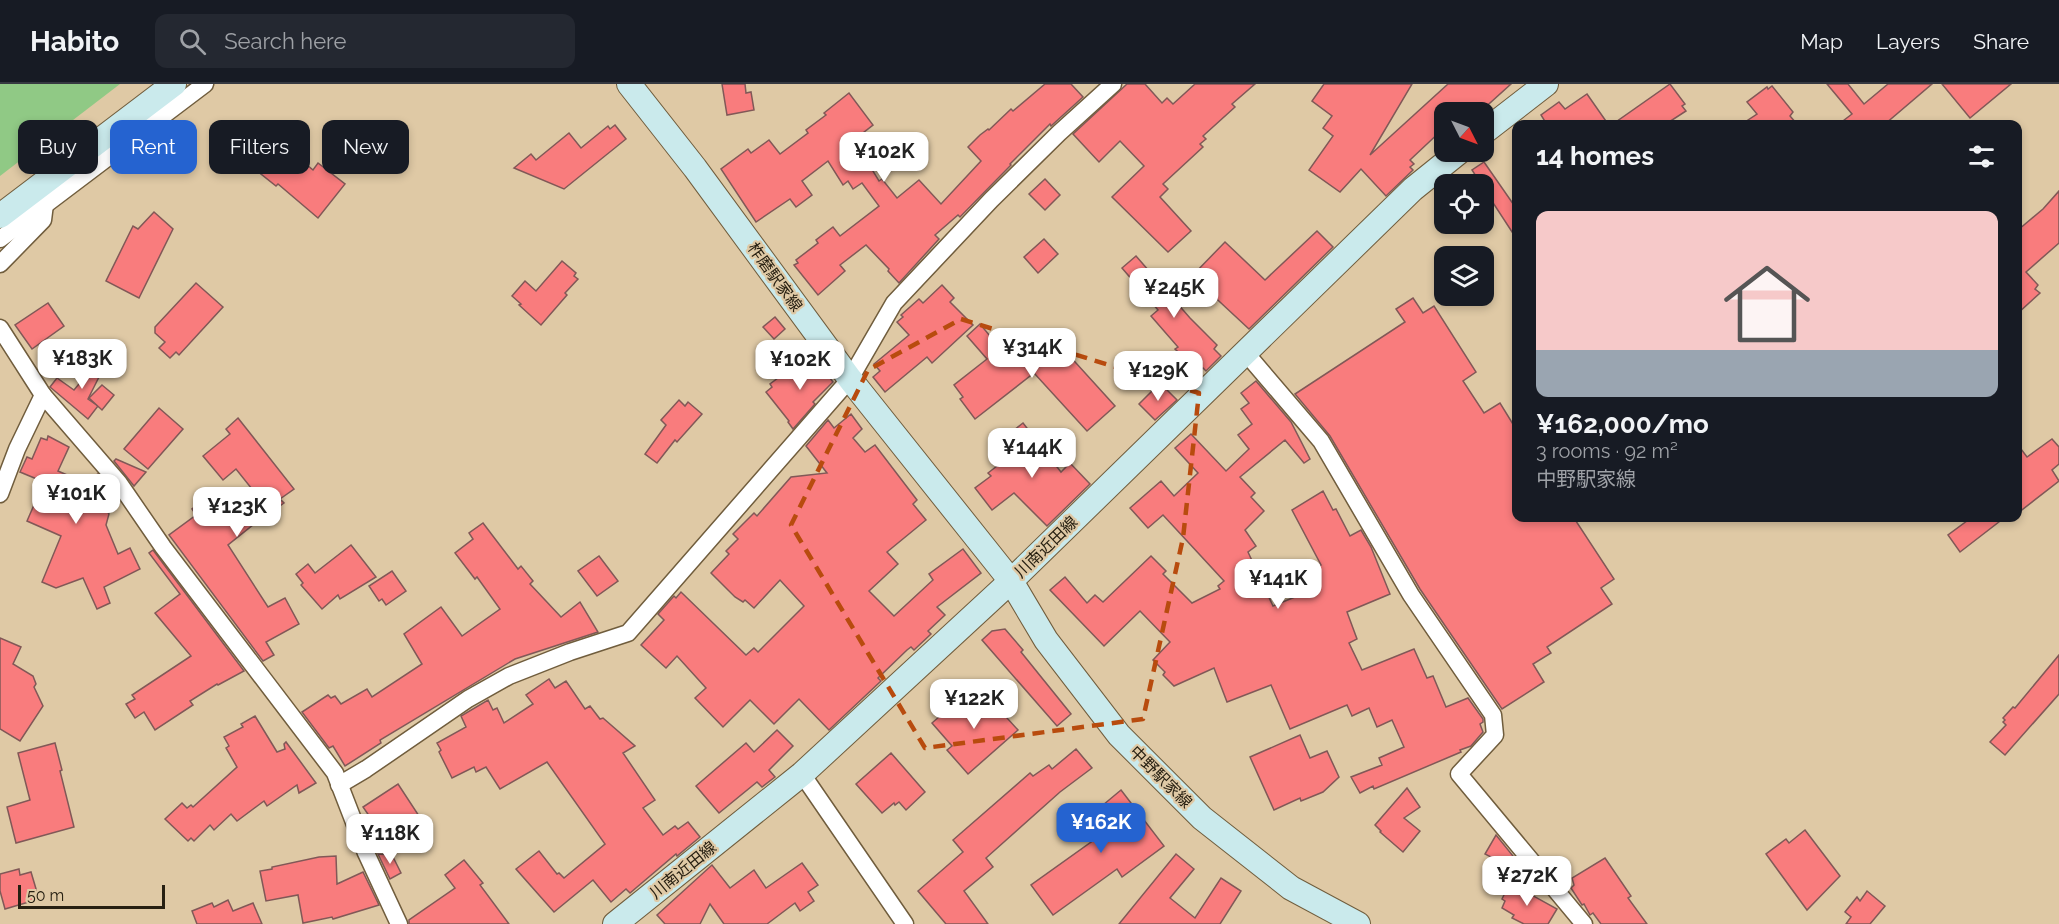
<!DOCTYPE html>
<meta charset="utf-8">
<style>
:root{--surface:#171b24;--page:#242831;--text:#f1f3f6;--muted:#9ea1a6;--line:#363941;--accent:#2563d0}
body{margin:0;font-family:Raleway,"Noto Sans JP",sans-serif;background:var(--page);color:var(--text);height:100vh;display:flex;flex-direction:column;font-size:22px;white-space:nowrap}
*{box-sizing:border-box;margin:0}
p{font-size:20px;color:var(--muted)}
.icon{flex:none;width:33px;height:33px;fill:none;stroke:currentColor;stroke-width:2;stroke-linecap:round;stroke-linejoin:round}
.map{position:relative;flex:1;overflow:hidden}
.drawer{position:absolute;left:1512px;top:36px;width:510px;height:402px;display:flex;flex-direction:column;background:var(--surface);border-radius:12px;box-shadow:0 3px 9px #0003}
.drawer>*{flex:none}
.top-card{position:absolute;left:18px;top:36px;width:570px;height:54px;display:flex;gap:12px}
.needle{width:39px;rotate:132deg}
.tools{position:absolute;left:1434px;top:18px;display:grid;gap:12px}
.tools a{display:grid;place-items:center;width:60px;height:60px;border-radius:12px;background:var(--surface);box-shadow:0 3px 9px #0003;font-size:30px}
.scale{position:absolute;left:18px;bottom:15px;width:147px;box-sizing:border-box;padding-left:6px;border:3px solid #272012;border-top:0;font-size:16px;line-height:21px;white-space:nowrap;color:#272012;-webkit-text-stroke:4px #dfc9a5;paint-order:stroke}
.price{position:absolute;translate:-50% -51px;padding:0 14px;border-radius:12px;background:#fff;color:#222;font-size:20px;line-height:39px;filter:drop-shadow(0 2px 3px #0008)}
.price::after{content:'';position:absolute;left:50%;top:36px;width:18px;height:14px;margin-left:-9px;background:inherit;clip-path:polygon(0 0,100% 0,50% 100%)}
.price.current{background:var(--accent);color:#fff}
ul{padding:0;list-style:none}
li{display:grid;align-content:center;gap:12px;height:318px;padding:0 24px}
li+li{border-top:2px solid var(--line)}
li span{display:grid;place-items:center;height:186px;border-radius:12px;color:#555}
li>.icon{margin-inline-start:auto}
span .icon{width:108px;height:108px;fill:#fffc;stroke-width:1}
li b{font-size:26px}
h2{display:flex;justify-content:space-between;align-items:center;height:72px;padding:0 24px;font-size:26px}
.tag{padding:0 21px;border-radius:12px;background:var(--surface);box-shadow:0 3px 9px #0003;font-size:21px;line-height:54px}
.tag.current{background:var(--accent);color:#fff}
header{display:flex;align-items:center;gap:36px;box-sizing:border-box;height:84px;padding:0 30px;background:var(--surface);border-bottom:2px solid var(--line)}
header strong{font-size:28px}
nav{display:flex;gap:33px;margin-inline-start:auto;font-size:21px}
.search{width:420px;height:54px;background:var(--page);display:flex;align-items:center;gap:15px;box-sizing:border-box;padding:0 21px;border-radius:12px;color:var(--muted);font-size:22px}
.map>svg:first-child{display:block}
.green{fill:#90c985}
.building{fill:#f97c7d;stroke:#815857;stroke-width:1.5}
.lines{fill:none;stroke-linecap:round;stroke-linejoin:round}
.street-casing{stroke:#705d3d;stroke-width:19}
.secondary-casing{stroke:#705d3d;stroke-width:26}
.street{stroke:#fff;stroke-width:16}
.secondary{stroke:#caeaec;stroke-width:24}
.marked{fill:none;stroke:#b84b0e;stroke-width:4.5;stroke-dasharray:12 8;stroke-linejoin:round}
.labels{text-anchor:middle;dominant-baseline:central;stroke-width:4.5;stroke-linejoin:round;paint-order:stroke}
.street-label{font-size:16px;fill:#272012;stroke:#dfc9a5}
</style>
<header>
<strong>Habito</strong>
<div class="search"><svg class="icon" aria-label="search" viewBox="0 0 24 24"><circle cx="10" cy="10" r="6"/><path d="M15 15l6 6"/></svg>Search here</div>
<nav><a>Map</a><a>Layers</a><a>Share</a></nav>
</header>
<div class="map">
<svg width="2059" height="840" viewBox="0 0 2059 840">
<rect width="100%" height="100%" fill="#dfc9a5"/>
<path class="green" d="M0,0H120L0,92Z"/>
<g class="building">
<path d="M722,0H745L746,9L751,8L754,26L727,31Z"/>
<path d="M1045,0H1071L1083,13L1051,42L1050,40L1010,80L1011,81L960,133L958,131L935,151L939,155L899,199L888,187L889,185L866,161L840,181L845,187L818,211L794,181L798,179L796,176L818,159L816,156L833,143L840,152L879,122L862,99L853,105L848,97L843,101L828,77L802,97L812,111L796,123L790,115L756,138L721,85L748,65L751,69L769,56L780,70L808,49L806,46L826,31L824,29L849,9L873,41L854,56L879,97L882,95L897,114L919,96L941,120L981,77L968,63L980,51L988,45L989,46L1011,25L1013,27Z"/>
<path d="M1127,0H1145L1162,19L1167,14L1173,20L1195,0H1255L1232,20L1235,23L1203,52L1206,55L1200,60L1203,63L1163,100L1168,105L1160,113L1191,147L1168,168L1112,113L1144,82L1120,57L1099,78L1073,50Z"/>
<path d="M1324,0H1412L1370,71L1448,0H1511L1480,28H1444V44L1410,76L1414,80L1410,83L1413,86L1386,112L1361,85L1340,108L1309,86L1333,52L1323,44L1332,32L1312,17Z"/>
<path d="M1670,0L1685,20L1682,22L1686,27L1666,40H1613Z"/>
<path d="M1827,0H1848L1864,20L1888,0H1932L1885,40H1839L1852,30Z"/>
<path d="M1942,0H2011L1970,34Z"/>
<path d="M1772,2L1793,28L1790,32L1797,40H1742L1757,30L1747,18L1767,3L1768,5Z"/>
<path d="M1587,10L1608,40H1543L1546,39L1541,31L1559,18L1565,25Z"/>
<path d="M237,41L250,55L263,65L273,52L313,86L318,79L345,100L318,134L278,100L276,102L222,59L232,44L234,45Z"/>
<path d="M615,41L626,55L564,105L514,84L531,70L536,76L569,49L581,64L608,42L610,45Z"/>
<path d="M1484,78L1516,124V154L1484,105V100H1481L1472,86Z"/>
<path d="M1045,95L1060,111L1045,126L1029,110Z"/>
<path d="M2059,107V159L2026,188L2038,201L2035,205L2040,209L2018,229V146L2043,125Z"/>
<path d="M154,128L173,145L139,214L106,197L133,142L138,145Z"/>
<path d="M1317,147L1333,163L1249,245L1192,192L1225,158L1265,196Z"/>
<path d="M1044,155L1058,170L1038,189L1024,173Z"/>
<path d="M1136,172L1190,234L1217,261L1214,265L1221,272L1206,287L1203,284L1199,287L1175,265L1178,263L1151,232L1158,226L1122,184Z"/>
<path d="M562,177L576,189L574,192L578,195L565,209L567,211L541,241L519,221L521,220L512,212L525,197L536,207Z"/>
<path d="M196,199L223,223L179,271L176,268L170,274L159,264L165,258L155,249V243Z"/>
<path d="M942,201L954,214L950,218L973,241L932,279L927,273L885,308L873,293L880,287L874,280L909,251L897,238L903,233L901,231L919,215L923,219Z"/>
<path d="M1413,214L1423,229L1434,222L1476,288L1463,297L1484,329L1500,319L1516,345V434H1574L1614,495L1601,504L1612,520L1547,563L1551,569L1533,580L1544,598L1502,625L1420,505L1330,352L1295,310L1405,238L1396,225Z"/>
<path d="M48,219L64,242L32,265L15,241Z"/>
<path d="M775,233L785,245L774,255L763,243Z"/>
<path d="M980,240L1015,282L1047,247L1115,322L1087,347L1034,289L975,335L960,315L963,313L954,301L987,275L967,252Z"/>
<path d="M103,271L108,275L88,315L98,322L88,335L50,303L57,294L74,306Z"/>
<path d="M813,272L833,298L813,318L815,320L793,345L788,338L789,337L766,308L772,303L770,300L782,291L785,294Z"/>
<path d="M1256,297L1291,338L1310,375L1304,379L1285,356L1240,393L1255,409L1251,413L1264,427L1245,446L1256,462L1248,468L1273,522L1302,510L1294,495L1321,481L1292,426L1323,407L1333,426L1336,425L1350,452L1361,446L1371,463L1390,510L1347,528L1357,555L1349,559L1362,586L1414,565L1427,594L1433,592L1446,623L1468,614L1483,635V638L1480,640L1483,648L1471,662L1460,666L1461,668L1374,705L1373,702L1360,709L1351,693L1382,681L1379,674L1404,663L1392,636L1377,643L1369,624L1352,632L1347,621L1290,645L1271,601L1227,618L1214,584L1174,602L1163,591L1165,588L1153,576L1170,558L1140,527L1104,562L1050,506L1065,493L1087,519L1095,511L1103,518L1151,472L1166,487L1163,490L1192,519L1220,505L1218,502L1224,497L1163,431L1148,444L1130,424L1161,397L1174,412L1198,389L1175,364L1191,350L1226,387L1249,365L1238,351L1252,340L1241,325L1249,319L1241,309Z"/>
<path d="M1160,299L1177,316L1155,336L1139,320Z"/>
<path d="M102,301L114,311L102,326L89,314Z"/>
<path d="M679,316L685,322L688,318L702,330L677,358L675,356L657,379L645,370L666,341L661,336Z"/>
<path d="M159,324L183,345L148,385L124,365Z"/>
<path d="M851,330L862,345L853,354L865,368L875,361L917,416L913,420L926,436L887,468L898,480L869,507L894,532L933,496L929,490L963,465L981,489L937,523L945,531L928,547L931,550L914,566L911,563L907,566L878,594L881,597L829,646L799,615L774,640L750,616L723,643L695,614L706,604L677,572L666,584L641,561L664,536L658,530L674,512L676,514L681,508L746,571L754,564L758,568L804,522L780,496L754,524L745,516L743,518L735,513L711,489L729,470L726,467L738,455L733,450L754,429L757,432L791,393L827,389L806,362L828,336L834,344Z"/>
<path d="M238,334L294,405L280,415L284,419L270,429L269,428L228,461L268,523L285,514L299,540L266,558L274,571L263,577L169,451L196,431L192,425L214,408L230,430L256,410L236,385L223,396L203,372L230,350L226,345Z"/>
<path d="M1023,339L1061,388L1070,379L1090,400L1047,442L1014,409L992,426L975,404L991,392L988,389L1015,368L1005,353Z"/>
<path d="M48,352L69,363L58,387L83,398L98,390L111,405L112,407L99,415L109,430L106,441L118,470L130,464L140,485L104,503L110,519L97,525L83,494L56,504L42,498L61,452L27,437L44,398L20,388L27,373L32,375L41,354L47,356Z"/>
<path d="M2052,355L2059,363V380L2052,386L2059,397L2018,429V361L2027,373Z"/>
<path d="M116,375L146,388L134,402L114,377Z"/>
<path d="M1971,434H2004L1960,468L1948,451Z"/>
<path d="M483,439L518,485L521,482L533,497L530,500L561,533L580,518L598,548L515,575L380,656L381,659L345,682L333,662L329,664L302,628L328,611L331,614L335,612L341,620L367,605L372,613L422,580L404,550L441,523L462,552L500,525L477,493L475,495L455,469L473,455L469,449Z"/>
<path d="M351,461L376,493L340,515L338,511L322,525L301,501L303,499L296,490L308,480L315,489Z"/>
<path d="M153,466L244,587L218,601L217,600L190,617L193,621L155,646L144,628L135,634L126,620L135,615L132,611L191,572L155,529L180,510L149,469Z"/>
<path d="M599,472L618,497L597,512L578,487Z"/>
<path d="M392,487L406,507L386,521L382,515L379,517L369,502Z"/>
<path d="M1005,545L1023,566L1021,568L1071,630L1057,642L982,556L992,547Z"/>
<path d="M0,554L21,563L13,580L33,592L36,600L34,603L43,622L20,657L0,645Z"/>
<path d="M2059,571V610L2005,671L1990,658L2006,641L2003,638L2005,636L2003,634L2013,623L2015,624Z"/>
<path d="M549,595L555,604L566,597L585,625L590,622L600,635L603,634L635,662L623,669L655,716L643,724L663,751L675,742L678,745L688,738L700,753L677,772L676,770L630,809L626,805L611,818L593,796L554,828L516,785L539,767L557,790L559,789L564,794L605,760L547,678L500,705L486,683L476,688L474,683L452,694L439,668L441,666L437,659L466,643L461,632L488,616L493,626L497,624L504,639L533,620L526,611Z"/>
<path d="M972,604L992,627L997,623L1018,646L968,690L947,666L952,662L932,639Z"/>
<path d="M255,632L277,668L285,665L284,660L286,658L316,699L299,709L297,701L267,722L264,717L237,737L231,730L214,746L210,741L194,757L191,754L188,757L165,735L182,719L187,724L191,721L193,723L237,683L226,664L229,662L224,653L243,643L241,640Z"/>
<path d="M777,646L793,662L769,686L775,693L762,703L757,698L719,729L696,702L746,659L754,668Z"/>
<path d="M1300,651L1310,674L1327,667L1339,693L1323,708L1301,717L1300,714L1274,726L1250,673Z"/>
<path d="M55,659L62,686L60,687L74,743L16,759L7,723L30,716L18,669Z"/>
<path d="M1076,665L1092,684L1060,708L986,774L993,783L964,807L988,840H946L918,807L963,768L953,756L1030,689L1033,692L1049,681L1052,685Z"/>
<path d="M891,669L925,708L906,726L899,718L895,721L894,719L882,729L856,700Z"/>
<path d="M398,700L421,735L376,765L366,740L372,736L363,723Z"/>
<path d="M1407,704L1420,723L1404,734L1420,747L1403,768L1380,748L1381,747L1375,741Z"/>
<path d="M1121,706L1164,762L1122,793L1117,785L1053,831L1031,801L1098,753L1085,736Z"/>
<path d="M1805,746L1840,792L1807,826L1766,770L1786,755L1789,759Z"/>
<path d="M1496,751L1513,772L1508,782L1485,770Z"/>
<path d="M378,770L392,771L401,789L390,795Z"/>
<path d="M1176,770L1194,785L1170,814L1195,834L1221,794L1241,807L1220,840H1119Z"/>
<path d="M336,772L337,800L363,788L379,821L333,835L332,833L303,839L298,811L266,817L260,787L272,785V783L319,773Z"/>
<path d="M1605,774L1631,812L1628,814L1647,840H1601L1593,829L1590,831L1584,820L1582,821L1571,804L1574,801L1572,794Z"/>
<path d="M464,776L483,799L480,801L509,840H409V836L455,804L445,791Z"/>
<path d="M802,779L818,801L808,808L814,817L800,827L795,819L767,840H724L710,820L700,840H665L657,831L712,781L730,804L754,786L766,804Z"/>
<path d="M19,785L20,791L31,788L39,815L5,825L0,807V790Z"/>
<path d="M1510,799L1557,825L1548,840H1524L1512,834L1514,831L1502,824L1505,817L1502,815Z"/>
<path d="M1867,807L1885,822L1870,840H1846L1851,833L1845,828L1857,813L1860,817Z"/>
<path d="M228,816L233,827L253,819L262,840H197L192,827L212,819L214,823Z"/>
</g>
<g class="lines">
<g class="street-casing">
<g id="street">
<path d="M0,155L205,0"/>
<path d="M0,180L43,136L45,120"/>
<path d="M0,244L43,311L119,399L163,463L335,689L366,769L399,840"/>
<path d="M1245,268L1321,357L1411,511L1493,631L1495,651L1459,690L1584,840"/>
<path d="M0,410L17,365L43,311"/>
<path d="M802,690L905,840"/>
<path d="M339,701L366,685L468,615L509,592L570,568L628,549L850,295L894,219L991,116L1059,49L1113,0"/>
</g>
</g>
<g class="secondary-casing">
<g id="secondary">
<path d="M629,0L695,84L850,295L1011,497L1046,556L1119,651L1202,734L1291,804L1358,840"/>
<path d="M1484,48L1546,0"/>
<path d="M0,132L174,0"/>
<path d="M615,840L802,690L1011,497L1413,105L1459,68"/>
</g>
</g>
<use href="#street" class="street"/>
<use href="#secondary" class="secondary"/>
</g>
<path class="marked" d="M961,235L1199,309L1183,454L1143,635L925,664L791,441L868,286Z"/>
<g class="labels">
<g class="street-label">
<text transform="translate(775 193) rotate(54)">柞磨駅家線</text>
<text transform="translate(1046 463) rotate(-44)">川南近田線</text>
<text transform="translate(1161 693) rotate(45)">中野駅家線</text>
<text transform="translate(683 786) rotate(-39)">川南近田線</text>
</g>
</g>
</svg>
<div class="tools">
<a><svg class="needle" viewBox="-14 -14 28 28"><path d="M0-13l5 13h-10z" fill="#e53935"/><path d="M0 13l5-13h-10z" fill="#9ea1a6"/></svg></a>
<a><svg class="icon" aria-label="locate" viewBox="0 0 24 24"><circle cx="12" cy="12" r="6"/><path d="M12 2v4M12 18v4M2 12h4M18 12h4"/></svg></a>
<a><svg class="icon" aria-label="layers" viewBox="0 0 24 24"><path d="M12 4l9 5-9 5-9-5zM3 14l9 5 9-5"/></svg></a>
</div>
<div class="scale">50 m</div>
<b class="price" style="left:884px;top:99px">¥102K</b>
<b class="price" style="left:1174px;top:235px">¥245K</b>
<b class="price" style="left:1032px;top:295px">¥314K</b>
<b class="price" style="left:82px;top:306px">¥183K</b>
<b class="price" style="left:800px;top:307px">¥102K</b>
<b class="price" style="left:1158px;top:318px">¥129K</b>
<b class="price" style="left:1032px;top:395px">¥144K</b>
<b class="price" style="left:76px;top:441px">¥101K</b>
<b class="price" style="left:237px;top:454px">¥123K</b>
<b class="price" style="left:1278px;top:526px">¥141K</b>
<b class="price" style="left:974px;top:646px">¥122K</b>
<b class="price current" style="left:1101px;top:770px">¥162K</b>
<b class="price" style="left:390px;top:781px">¥118K</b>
<b class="price" style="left:1527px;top:823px">¥272K</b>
<div class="top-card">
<a class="tag">Buy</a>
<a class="tag current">Rent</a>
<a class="tag">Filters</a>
<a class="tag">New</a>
</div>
<section class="drawer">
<h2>14 homes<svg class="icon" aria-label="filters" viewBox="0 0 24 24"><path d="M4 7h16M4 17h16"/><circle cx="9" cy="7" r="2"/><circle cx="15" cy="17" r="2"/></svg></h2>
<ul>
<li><span style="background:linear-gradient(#f6c9c9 75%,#9aa5b1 0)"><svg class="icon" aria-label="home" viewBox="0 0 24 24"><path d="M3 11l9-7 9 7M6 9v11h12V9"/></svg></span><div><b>¥162,000/mo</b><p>3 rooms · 92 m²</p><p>中野駅家線</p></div></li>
</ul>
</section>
</div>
